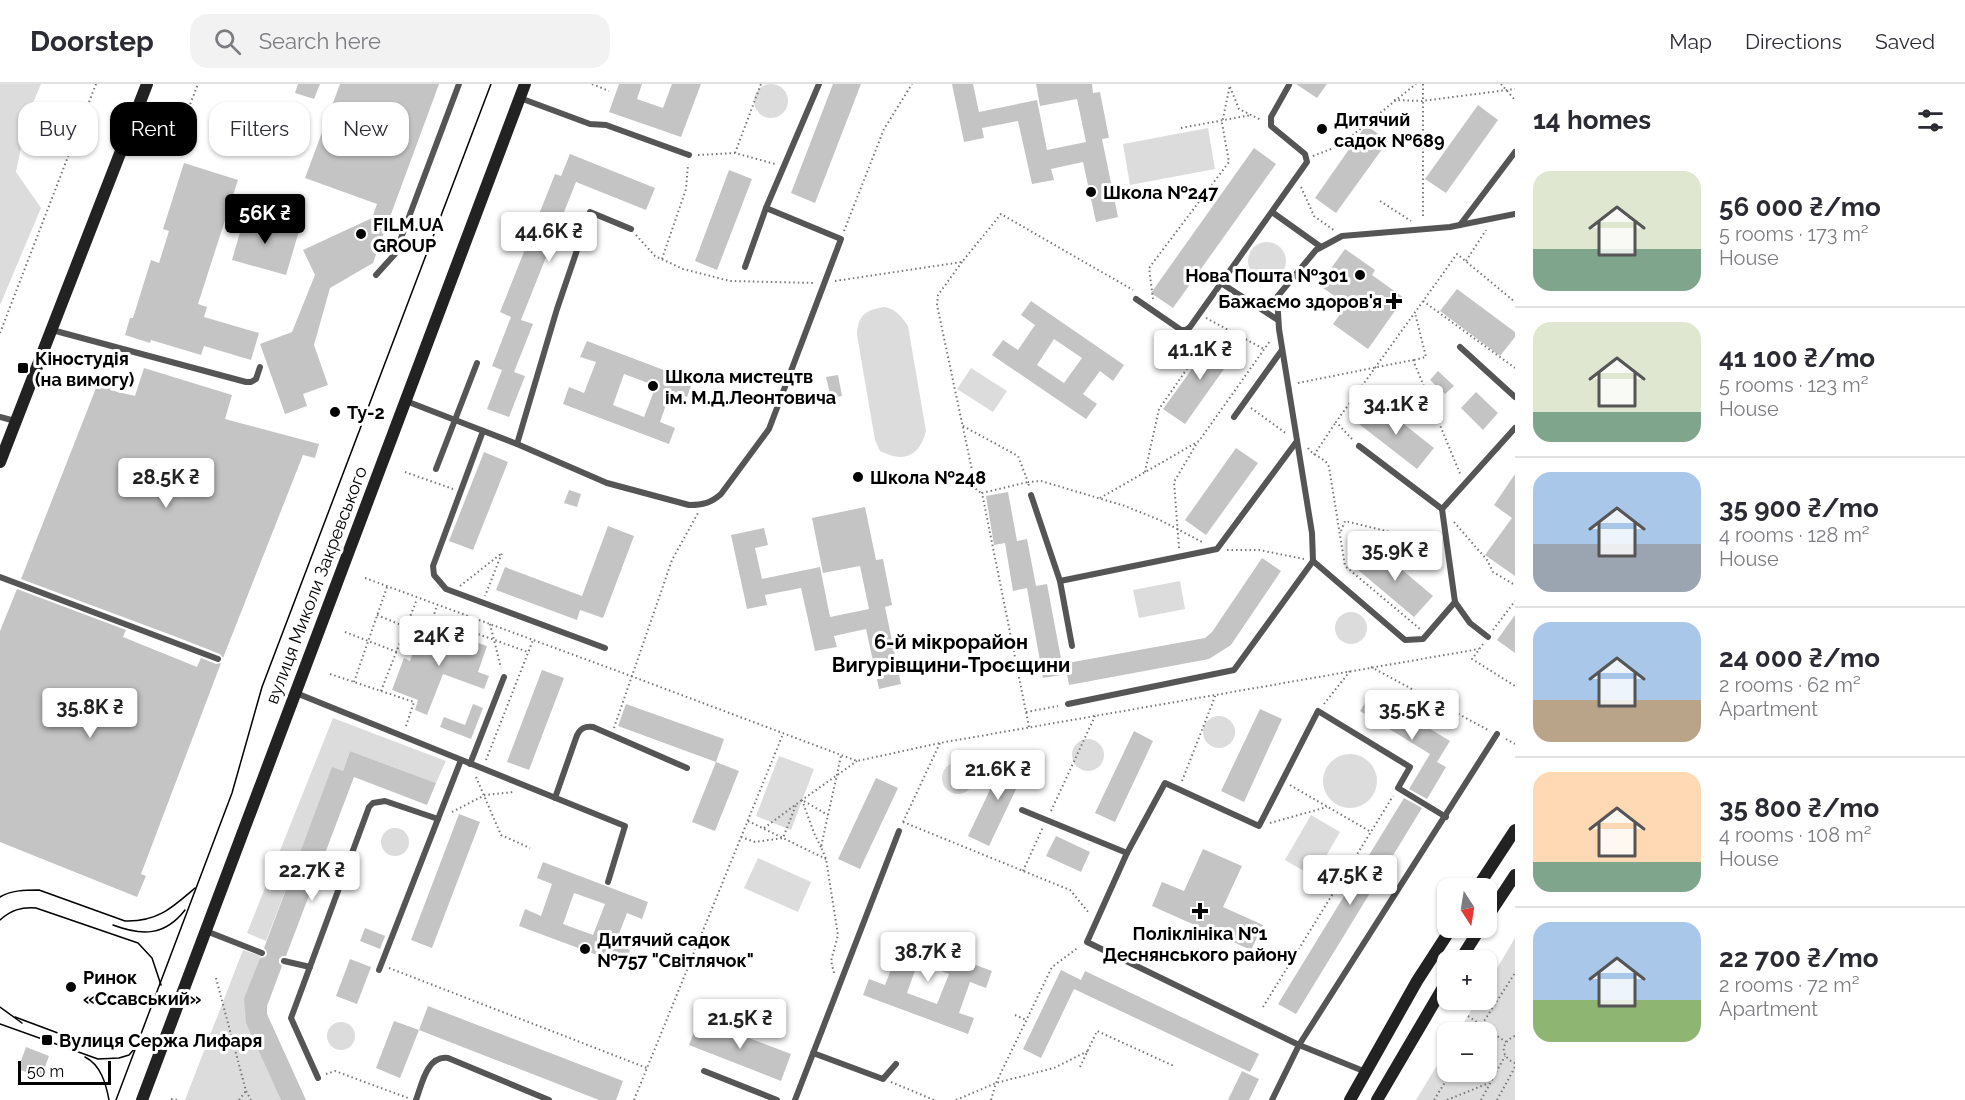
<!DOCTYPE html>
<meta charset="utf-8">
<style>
:root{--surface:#fff;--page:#f2f2f3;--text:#2b2b33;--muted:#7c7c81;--line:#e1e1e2;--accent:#000}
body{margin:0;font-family:Raleway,sans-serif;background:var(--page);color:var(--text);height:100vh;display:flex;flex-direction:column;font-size:22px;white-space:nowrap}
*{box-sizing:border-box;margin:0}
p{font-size:20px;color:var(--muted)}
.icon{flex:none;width:33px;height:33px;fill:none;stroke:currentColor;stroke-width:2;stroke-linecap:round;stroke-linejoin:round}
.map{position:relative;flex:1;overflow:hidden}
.drawer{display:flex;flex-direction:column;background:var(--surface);width:450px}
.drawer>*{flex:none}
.guide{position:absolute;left:18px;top:18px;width:570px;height:54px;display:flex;gap:12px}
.needle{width:39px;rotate:168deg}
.controls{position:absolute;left:1437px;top:794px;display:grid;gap:12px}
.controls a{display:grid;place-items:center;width:60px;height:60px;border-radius:12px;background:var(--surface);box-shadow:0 2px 4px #0004;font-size:30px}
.scale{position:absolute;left:18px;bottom:15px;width:93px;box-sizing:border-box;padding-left:6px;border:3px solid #000;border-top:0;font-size:16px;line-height:21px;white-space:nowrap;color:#000;-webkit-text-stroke:4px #fff;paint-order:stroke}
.price{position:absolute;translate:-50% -51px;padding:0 14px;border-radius:6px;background:#fff;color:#222;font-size:20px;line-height:39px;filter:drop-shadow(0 2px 3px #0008)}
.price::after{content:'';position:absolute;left:50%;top:36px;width:18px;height:14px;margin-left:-9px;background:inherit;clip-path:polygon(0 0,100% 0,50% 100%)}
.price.on{background:var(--accent);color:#fff}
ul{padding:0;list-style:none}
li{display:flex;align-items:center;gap:18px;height:150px;padding:0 18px}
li+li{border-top:2px solid var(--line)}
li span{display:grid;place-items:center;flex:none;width:168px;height:120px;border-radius:18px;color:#555}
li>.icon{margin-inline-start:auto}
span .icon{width:72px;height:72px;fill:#fffc;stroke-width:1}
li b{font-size:26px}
h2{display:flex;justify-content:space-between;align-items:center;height:72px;padding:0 18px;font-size:26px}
.tag{padding:0 21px;border-radius:18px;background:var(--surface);box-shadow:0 2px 4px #0004;font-size:21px;line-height:54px}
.tag.on{background:var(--accent);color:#fff}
header{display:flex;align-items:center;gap:36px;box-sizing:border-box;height:84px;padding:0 30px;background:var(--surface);border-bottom:2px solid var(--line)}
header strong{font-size:28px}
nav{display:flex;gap:33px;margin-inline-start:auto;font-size:21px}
.search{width:420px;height:54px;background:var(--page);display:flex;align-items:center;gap:15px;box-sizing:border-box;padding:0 21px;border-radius:18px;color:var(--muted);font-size:22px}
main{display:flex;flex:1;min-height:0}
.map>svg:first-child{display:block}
.green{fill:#dcdcdc}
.building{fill:#c4c4c4;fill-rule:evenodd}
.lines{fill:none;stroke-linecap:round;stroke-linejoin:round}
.path{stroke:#777;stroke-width:2;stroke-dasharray:1.5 3;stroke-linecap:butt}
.lane{stroke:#555;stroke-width:6}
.secondary{stroke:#222;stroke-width:12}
.tram{stroke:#000;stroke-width:1.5}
.poi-dot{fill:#000;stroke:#fff;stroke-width:2}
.labels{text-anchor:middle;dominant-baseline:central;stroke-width:6;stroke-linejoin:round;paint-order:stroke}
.poi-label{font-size:18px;font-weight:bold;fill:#000;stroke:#fff;text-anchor:start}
.street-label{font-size:18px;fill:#000;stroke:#fff}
.neighbourhood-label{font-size:20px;font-weight:bold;fill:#000;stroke:#fff}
</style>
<header>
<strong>Doorstep</strong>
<div class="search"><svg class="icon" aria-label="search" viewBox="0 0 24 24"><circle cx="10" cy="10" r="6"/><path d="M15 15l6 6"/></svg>Search here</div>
<nav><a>Map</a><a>Directions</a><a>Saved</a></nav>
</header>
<main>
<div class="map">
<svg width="1515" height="1016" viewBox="0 0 1515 1016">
<rect width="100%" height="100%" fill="#fff"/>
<g class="green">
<circle cx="771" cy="17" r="17"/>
<path d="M0,0H41L27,33L16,88L41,124L0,221Z"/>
<path d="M1208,44L1215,85L1130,101L1123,60Z"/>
<circle cx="1267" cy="177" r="19"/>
<path d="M885,223C897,226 901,232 908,242L926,347C919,373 904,379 880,367L875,356L857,251C858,231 865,226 885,223Z"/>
<path d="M971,284L1007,307L993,328L957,305Z"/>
<path d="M1180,497L1185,525L1139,534L1133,506Z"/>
<circle cx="1351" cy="544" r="16"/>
<circle cx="1219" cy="648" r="16"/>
<path d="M333,634L446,677L436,699L350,667L343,687L332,684L266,857L247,849Z"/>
<circle cx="1088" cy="671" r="16"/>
<circle cx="1350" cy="697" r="27"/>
<path d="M779,672L814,685L791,746L756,732Z"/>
<circle cx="958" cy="694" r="16"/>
<path d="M1311,731L1340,748L1314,793L1285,776Z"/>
<circle cx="395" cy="758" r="14"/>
<path d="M758,774L811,798L798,828L744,804Z"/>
<path d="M1515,854V1016H1416L1447,965L1448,987H1486V948H1458L1478,915H1486L1487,901Z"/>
<path d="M243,866L261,872L244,914L281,1016H185Z"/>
<circle cx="341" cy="952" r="14"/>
</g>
<g class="building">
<path d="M298,0H320L314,15L295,9Z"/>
<path d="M340,0H439L373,179L330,204L314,261L328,301L303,310L307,322L285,330L260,260L292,248L315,191L303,166L372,134L377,120L305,94Z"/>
<path d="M619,0H642L637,15L663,24L672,0H701L681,53L609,28Z"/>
<path d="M833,0H861L815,119L791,109Z"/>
<path d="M952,0H973L979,28L1037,16L1047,66L1086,58L1077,15L1040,22L1036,0H1092L1093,9L1100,8L1109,54L1102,55L1118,133L1096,138L1083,78L1051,85L1054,96L1032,100L1018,37L982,44L984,54L964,58Z"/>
<path d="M1296,0H1327L1317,14Z"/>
<path d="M1478,21L1498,36L1446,109L1425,95Z"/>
<path d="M1366,41L1388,57L1336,129L1315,114Z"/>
<path d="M1254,64L1276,80L1173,224L1151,209Z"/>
<path d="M570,70L655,104L646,126L576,98L521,236L533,240L514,288L525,292L509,333L487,325L502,286L492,282L511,233L500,228L555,90L561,92Z"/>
<path d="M184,79L238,96L198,220L207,223L204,233L259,249L251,276L204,262L201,271L151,256L150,259L125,251L130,234H133L151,176L159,179L169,147L163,145Z"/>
<path d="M729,86L752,95L717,186L695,177Z"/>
<path d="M245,131L299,147L286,191L232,176Z"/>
<path d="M1345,165L1375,186L1372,191L1404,214L1368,265L1333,240L1347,221L1319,201Z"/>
<path d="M1457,205L1515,248V253L1500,272L1440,227Z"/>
<path d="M1031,217L1124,281L1113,297L1100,287L1083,310L1097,320L1086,335L992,271L1003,256L1018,266L1035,241L1021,231ZM1054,255L1082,274L1064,299L1037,281Z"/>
<path d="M1215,253L1236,268L1185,340L1163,325Z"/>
<path d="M587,257L693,297L687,313L671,307L660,338L675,344L669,360L563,320L569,303L584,309L596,278L580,273ZM624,290L656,302L644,333L613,321Z"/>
<path d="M144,284L232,311L225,335L319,360L315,374L303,371L223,574L220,570L174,552L21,495L98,299L111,304L110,306L135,312Z"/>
<path d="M1438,287L1454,302L1445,310L1430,296Z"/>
<path d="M838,291L842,312L831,314L826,293Z"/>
<path d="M1476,308L1498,329L1483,346L1461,324Z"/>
<path d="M1376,318L1434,364L1417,385L1359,340Z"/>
<path d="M1236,364L1258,379L1206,451L1185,436Z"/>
<path d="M484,368L508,378L473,466L449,457Z"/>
<path d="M1515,390V492L1485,471L1512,434L1494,421Z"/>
<path d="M569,406L581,410L577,423L564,419Z"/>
<path d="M1008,408L1017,457L1027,455L1036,502L1047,500L1062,580L1205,554L1212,548L1262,474L1281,487L1231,561L1209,575L1069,601L1067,590L1043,594L1027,504L1013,507L1005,459L994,461L986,412Z"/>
<path d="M865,423L876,476L883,475L892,521L885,523L901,600L879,605L866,545L834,552L837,563L815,567L801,504L765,511L767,521L747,525L731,451L764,444L768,461L755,464L762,495L820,483L830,533L869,525L860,482L823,489L812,434Z"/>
<path d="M608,442L634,452L603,534L580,526L577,536L496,506L505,483L582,512Z"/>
<path d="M1375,463L1433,512L1414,533L1357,485Z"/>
<path d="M17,505L126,546L123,553L197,583L201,574L216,580L221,579L141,790L146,792L137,813L0,758V547Z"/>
<path d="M1515,531V569L1497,556Z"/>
<path d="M422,544L456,557L458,552L487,562L478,588L489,592L484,605L443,590L427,631L415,626L418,616L392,606L404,574L410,577Z"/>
<path d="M542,586L564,594L529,686L507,678Z"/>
<path d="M1371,609L1450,657L1437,678L1446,683L1427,715L1409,705L1430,670L1360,627Z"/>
<path d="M473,620L483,624L471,655L440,643L444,633L465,641Z"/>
<path d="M626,620L724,655L716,678L618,642Z"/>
<path d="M1260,625L1282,635L1244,718L1221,707Z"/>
<path d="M1134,647L1153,657L1115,738L1095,729Z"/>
<path d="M350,667L436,699L427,721L354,693L286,872H282L279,875V879L282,882L267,922V930L306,1016H281L246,939L244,914L260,874L265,873L267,870L266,866L264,864L332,683L343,687Z"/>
<path d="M1006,672L1027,682L989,762L968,752Z"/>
<path d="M716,678L739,687L715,747L692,738Z"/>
<path d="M876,694L898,704L860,785L838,775Z"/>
<path d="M1404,714L1422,724L1296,930L1278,920Z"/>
<path d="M459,730L480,738L432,864L411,856Z"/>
<path d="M1056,752L1090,768L1081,788L1046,772Z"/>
<path d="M1203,765L1242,782L1223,823L1263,841L1251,866L1152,822L1162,798L1184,807Z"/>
<path d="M543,778L648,818L642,835L627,829L615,860L630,866L624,881L519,842L525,825L541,832L552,800L537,794ZM574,809L605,820L593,851L563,840Z"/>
<path d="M365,844L385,852L380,865L360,857Z"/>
<path d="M887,848L992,887L986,904L970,898L959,929L974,934L968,950L863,911L869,895L885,901L897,870L881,864ZM918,878L949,890L937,920L907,909Z"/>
<path d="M350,875L371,883L357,920L336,912Z"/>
<path d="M1061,886L1081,896L1085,887L1259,970L1250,988L1074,905L1041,974L1023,965Z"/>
<path d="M428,922L623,997L616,1016H599L419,946Z"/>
<path d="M699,935L791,970L781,997L689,961Z"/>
<path d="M394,937L419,946L400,994L376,984Z"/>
<path d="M26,963L49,972L41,994L18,985Z"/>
<path d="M1242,987L1259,995L1249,1016H1228Z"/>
</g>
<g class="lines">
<g class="path">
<path d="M592,0L609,7"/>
<path d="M1423,0V135"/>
<path d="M1501,0L1515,16"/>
<path d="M1230,3L1239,25L1261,36"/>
<path d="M1394,16L1422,17L1515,5"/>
<path d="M182,41L198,0"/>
<path d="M1181,44L1251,31"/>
<path d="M735,69L761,0"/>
<path d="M698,71L735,69L775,80"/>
<path d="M1313,72L1339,62L1416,0"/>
<path d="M1301,103L1314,132L1335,147"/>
<path d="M1380,117L1411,137"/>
<path d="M844,147L884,45L912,0"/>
<path d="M636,151L655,172L683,185L730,197L814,199"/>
<path d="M662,175L686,105L688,80"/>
<path d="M1466,177L1486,146"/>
<path d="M962,178L938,211L937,221L976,405L982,410"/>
<path d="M835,197L962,178L1001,130L1133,206"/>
<path d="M1153,215L1149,184L1229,78L1222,39L1230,1"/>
<path d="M1423,217L1515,284"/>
<path d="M1206,234L1264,265"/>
<path d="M0,249L96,0"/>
<path d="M1414,276L1426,273L1415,229"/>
<path d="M1298,299L1413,276L1461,392"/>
<path d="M1251,324L1287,350"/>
<path d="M963,342L1018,372L1028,398L1041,397L1125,422L1162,437L1202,458"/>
<path d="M1352,355L1336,338L1457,170L1515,218"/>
<path d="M1308,364C1313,372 1326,374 1329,383L1345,482L1420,545"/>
<path d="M1314,371L1336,338"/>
<path d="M405,388L453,405"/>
<path d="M1145,388L1159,325L1196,272L1197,248"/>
<path d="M1100,414L1199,357L1270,257"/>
<path d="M1454,438L1487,476L1493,488L1515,501"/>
<path d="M1341,447L1345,437L1439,460"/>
<path d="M1179,464L1174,398L1197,359"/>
<path d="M1227,466H1259L1304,475"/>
<path d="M365,494L631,592L857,677L940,659L1479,565"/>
<path d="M460,502L502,469L485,512"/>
<path d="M377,531L406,543L433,534L528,568"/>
<path d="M433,534L437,521"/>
<path d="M490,540L501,584"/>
<path d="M1493,546L1515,517"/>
<path d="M345,548L397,568"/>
<path d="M1483,560L1472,575L1515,602"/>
<path d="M1371,583L1490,647"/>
<path d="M330,590L414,618L405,645"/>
<path d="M354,598L387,503"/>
<path d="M381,607L417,515"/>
<path d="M1324,620L1350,587"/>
<path d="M1026,628L1058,622"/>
<path d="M1029,643L982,409L1028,398L1029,402"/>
<path d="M614,644L672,476L698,429"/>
<path d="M1506,655L1515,660"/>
<path d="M486,676L533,556"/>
<path d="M476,693L501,751L530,764"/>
<path d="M1182,697L1216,610"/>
<path d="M1290,701L1371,748"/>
<path d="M1051,727L1095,632"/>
<path d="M452,728L485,711L514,708"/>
<path d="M748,737L826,775"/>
<path d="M903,738L1070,806L1089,829"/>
<path d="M903,738L940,659"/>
<path d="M1270,739L1327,723"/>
<path d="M764,744L802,716L828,731"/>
<path d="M741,753L755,758L783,754L796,721"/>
<path d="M821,763L814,749L802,716L857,677"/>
<path d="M1023,787L1043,743"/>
<path d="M389,884L647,984"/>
<path d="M834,889L831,877L838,851L826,775L821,763L841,672"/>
<path d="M216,894L246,1007L251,1016"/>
<path d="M1263,923L1393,712"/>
<path d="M1015,931L1026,936"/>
<path d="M1468,932L1506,958"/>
<path d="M1477,948L1515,889"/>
<path d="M1515,952C1500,958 1500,973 1515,979"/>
<path d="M1080,983L1097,947L1174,982"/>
<path d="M326,990L335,987L408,1014"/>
<path d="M891,998L934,1016"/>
<path d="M171,1015L177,1016"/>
<path d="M239,1016L246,1007"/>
<path d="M634,1016L783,650"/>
<path d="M956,1016L996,999L1054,984L1088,967"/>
<path d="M991,1016L996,999L1052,883L1079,863"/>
<path d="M1434,1016L1452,987"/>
<path d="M1447,1016L1489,999"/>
<path d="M1481,1016L1505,972"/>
<path d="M1497,1016L1515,983"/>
</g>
<g class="lane">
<path d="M520,14L590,40L606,41L689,71"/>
<path d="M1272,128L1321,163"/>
<path d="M1460,141L1515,68"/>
<path d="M745,183L766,124L819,0"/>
<path d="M376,191L395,170L459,0"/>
<path d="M1221,199L1278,236"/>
<path d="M1136,215L1181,246H1186L1190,243L1307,78L1305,70L1271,42V33L1289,1"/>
<path d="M52,246L246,298H251L256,295L260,283"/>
<path d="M1460,263L1515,313"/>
<path d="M406,317L517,360L607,399L689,421C703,421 711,419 721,410L769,345L841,155L766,124"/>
<path d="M0,333L15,337"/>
<path d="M1234,333L1282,266"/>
<path d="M483,347L433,482L434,491L446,505L605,564"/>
<path d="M517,360L557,225L590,128L631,145"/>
<path d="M1359,362L1442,425"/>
<path d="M436,385L477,279"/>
<path d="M1031,411L1060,497L1072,562"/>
<path d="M1313,477L1405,556L1423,555L1455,518"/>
<path d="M0,493L218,575"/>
<path d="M1060,497L1217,465L1297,357"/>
<path d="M1488,553L1470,539L1455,518L1442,425L1515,344"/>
<path d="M296,609L625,742L608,798"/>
<path d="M1068,620L1234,586L1313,477L1312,449L1279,245L1277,213L1316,166L1342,152L1450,143L1515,130"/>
<path d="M470,680L504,593"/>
<path d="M555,714L576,654C579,645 584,642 593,643L687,684"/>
<path d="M1022,726L1127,769"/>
<path d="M206,847L262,869"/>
<path d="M284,877L310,883"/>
<path d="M379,886L461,676"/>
<path d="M813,969L883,995L896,980"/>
<path d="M704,987L777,1016"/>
<path d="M1366,988L1299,961L1087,858L1127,769L1165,699L1259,742L1318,627L1410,683L1398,704L1446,733"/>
<path d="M318,994L291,934L369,723L373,719L385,717L438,735"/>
<path d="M416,1016C422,1000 427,971 448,974L549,1016"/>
<path d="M795,1016L899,747"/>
<path d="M1272,1016L1299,961L1497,650"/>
</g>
<g class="secondary">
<path d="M0,378L147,0"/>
<path d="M1477,804L1515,746"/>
<path d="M1486,835L1515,791"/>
<path d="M1460,876L1481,843"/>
<path d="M142,1016L525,0"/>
<path d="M1350,1016L1417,897L1452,843"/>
<path d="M1377,1016L1448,895"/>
</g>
<g class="tram">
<path d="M0,813C11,806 26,806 39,806L125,837C157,838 172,824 195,804"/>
<path d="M0,836C11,826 21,823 36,824L138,859L152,874L161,901"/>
<path d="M113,841C142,852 165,852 185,826"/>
<path d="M0,923L22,939"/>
<path d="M15,933L82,958"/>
<path d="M0,940L98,975L119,974L129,971L136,963"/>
<path d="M85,973C101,981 106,1000 109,1016"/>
<path d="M116,1016L232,709L262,603L491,0"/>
</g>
</g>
<g class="poi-dot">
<circle cx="1322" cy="45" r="6"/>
<circle cx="1091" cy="108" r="6"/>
<circle cx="361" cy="150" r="6"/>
<circle cx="1360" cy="191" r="6"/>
<path d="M1391 208h6v6h6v6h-6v6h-6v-6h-6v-6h6z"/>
<rect x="17" y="278" width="12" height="12" rx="3"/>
<circle cx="653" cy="302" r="6"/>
<circle cx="335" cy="328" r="6"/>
<circle cx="858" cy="393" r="6"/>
<path d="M1197 818h6v6h6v6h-6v6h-6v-6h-6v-6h6z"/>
<circle cx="585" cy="865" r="6"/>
<circle cx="71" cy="903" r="6"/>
<rect x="41" y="950" width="12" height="12" rx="3"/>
</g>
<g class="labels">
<g class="poi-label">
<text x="1334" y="35">Дитячий<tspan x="1334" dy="21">садок №689</tspan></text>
<text x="1103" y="108">Школа №247</text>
<text x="373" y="140">FILM.UA<tspan x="373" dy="21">GROUP</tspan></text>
<text x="1348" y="191" text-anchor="end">Нова Пошта №301</text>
<text x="1382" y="217" text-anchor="end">Бажаємо здоров'я</text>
<text x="35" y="274">Кіностудія<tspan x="35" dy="21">(на вимогу)</tspan></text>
<text x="665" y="292">Школа мистецтв<tspan x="665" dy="21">ім. М.Д.Леонтовича</tspan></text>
<text x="347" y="328">Ту-2</text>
<text x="870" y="393">Школа №248</text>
<text x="1200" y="849" text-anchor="middle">Поліклініка №1<tspan x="1200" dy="21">Деснянського району</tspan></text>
<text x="597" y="855">Дитячий садок<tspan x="597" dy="21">№757 "Світлячок"</tspan></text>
<text x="83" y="893">Ринок<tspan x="83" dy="21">«Ссавський»</tspan></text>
<text x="59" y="956">Вулиця Сержа Лифаря</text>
</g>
<g class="street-label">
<text transform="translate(316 501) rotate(-69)">вулиця Миколи Закревського</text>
</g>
<g class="neighbourhood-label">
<text x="951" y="558">6-й мікрорайон<tspan x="951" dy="23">Вигурівщини-Троєщини</tspan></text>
</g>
</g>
</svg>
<div class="controls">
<a><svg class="needle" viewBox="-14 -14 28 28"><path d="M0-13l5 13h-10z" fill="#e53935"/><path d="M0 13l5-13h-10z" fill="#7c7c81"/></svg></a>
<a>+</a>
<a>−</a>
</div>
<div class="scale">50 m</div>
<b class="price on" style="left:265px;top:161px">56K ₴</b>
<b class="price" style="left:549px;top:179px">44.6K ₴</b>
<b class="price" style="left:1200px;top:297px">41.1K ₴</b>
<b class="price" style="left:1396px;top:352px">34.1K ₴</b>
<b class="price" style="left:166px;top:425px">28.5K ₴</b>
<b class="price" style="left:1395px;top:498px">35.9K ₴</b>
<b class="price" style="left:439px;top:583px">24K ₴</b>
<b class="price" style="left:90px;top:655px">35.8K ₴</b>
<b class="price" style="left:1412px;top:657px">35.5K ₴</b>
<b class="price" style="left:998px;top:717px">21.6K ₴</b>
<b class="price" style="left:312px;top:818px">22.7K ₴</b>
<b class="price" style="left:1350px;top:822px">47.5K ₴</b>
<b class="price" style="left:928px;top:899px">38.7K ₴</b>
<b class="price" style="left:740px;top:966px">21.5K ₴</b>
<div class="guide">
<a class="tag">Buy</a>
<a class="tag on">Rent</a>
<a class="tag">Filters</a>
<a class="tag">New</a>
</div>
</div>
<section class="drawer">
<h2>14 homes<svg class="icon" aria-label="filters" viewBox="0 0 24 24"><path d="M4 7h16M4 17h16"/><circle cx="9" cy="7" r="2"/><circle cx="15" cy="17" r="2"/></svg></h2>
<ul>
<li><span style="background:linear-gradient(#dfe7d0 65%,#7fa58c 0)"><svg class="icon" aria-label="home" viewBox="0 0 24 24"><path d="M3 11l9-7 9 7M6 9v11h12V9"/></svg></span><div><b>56 000 ₴/mo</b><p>5 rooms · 173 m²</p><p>House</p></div></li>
<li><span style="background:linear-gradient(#dfe7d0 75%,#7fa58c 0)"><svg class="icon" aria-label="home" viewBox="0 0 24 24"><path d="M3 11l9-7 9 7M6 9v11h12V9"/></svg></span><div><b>41 100 ₴/mo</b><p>5 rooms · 123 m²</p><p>House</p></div></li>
<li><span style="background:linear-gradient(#a9c7e8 60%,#9aa5b1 0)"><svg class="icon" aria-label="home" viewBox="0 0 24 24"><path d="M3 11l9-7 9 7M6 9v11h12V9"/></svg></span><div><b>35 900 ₴/mo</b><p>4 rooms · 128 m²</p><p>House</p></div></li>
<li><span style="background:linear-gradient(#a9c7e8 65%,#b9a48a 0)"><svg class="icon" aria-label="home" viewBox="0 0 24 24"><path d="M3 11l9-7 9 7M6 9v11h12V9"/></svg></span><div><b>24 000 ₴/mo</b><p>2 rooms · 62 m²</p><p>Apartment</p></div></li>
<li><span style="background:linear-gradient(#ffd9b3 75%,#7fa58c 0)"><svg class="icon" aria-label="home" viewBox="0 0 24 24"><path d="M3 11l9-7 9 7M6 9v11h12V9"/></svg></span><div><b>35 800 ₴/mo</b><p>4 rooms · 108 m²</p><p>House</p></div></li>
<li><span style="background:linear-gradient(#a9c7e8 65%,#8fb573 0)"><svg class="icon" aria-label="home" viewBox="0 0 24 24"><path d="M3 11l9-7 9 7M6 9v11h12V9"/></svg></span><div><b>22 700 ₴/mo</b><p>2 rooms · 72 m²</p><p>Apartment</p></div></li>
</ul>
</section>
</main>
